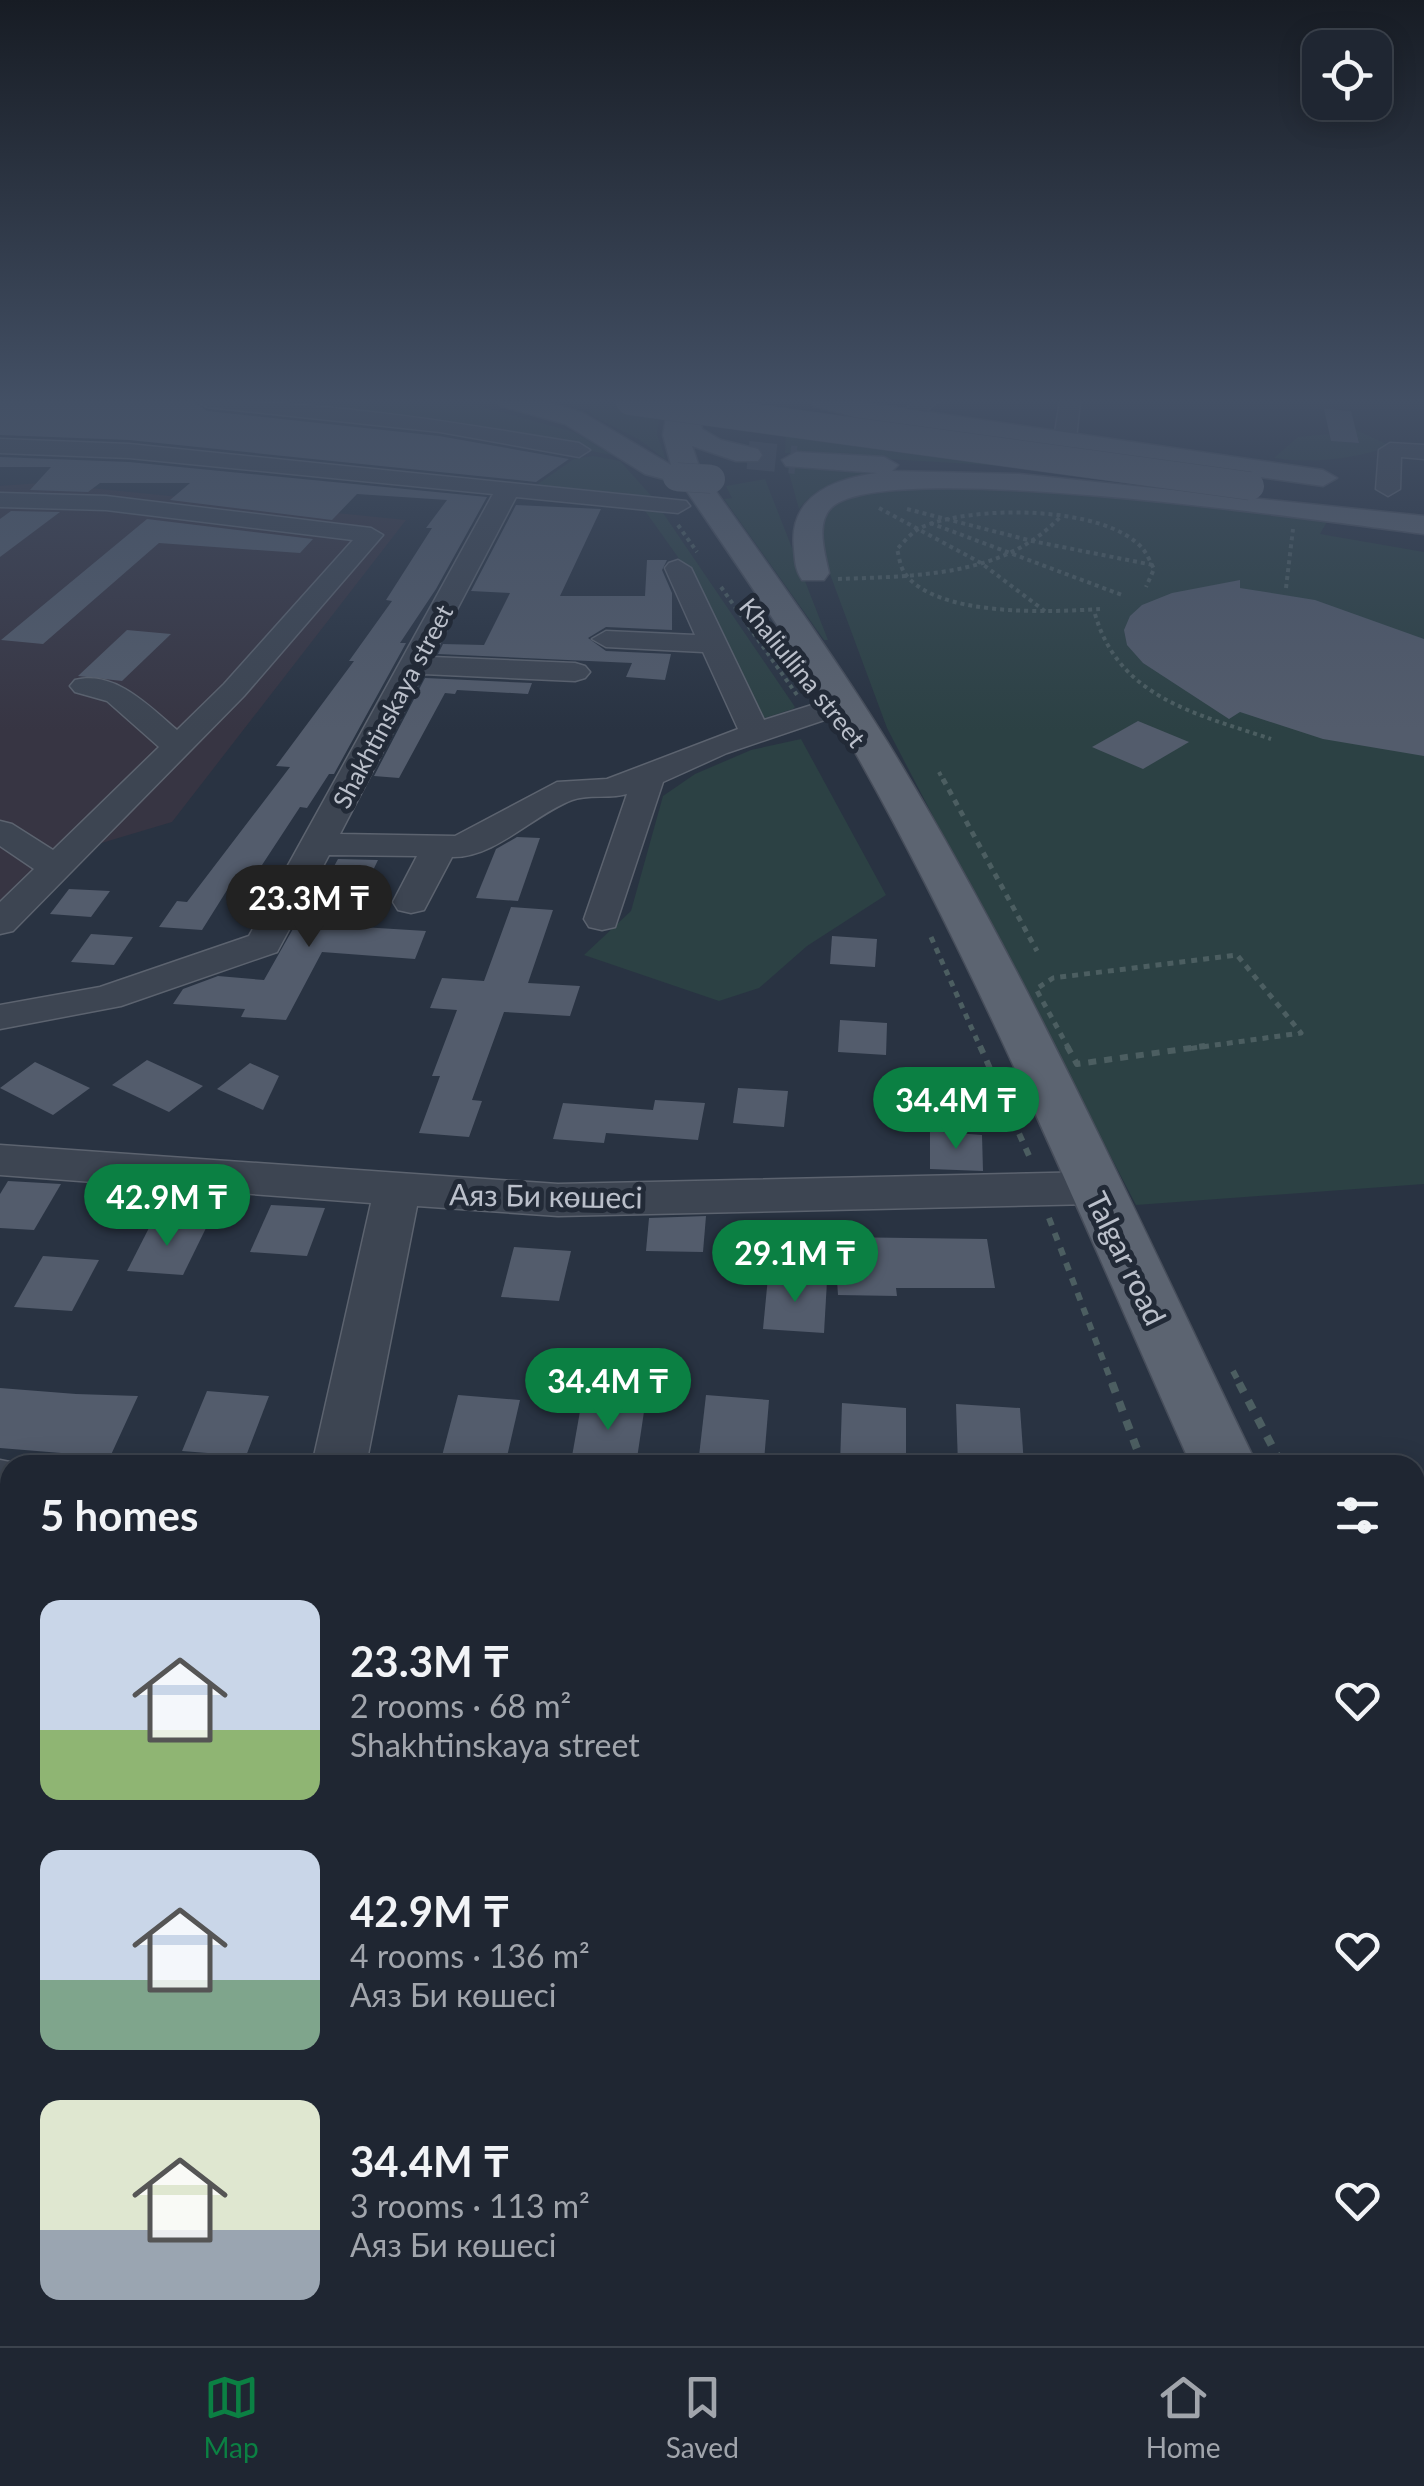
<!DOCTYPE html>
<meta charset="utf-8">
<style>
:root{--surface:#1f2632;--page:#272e3a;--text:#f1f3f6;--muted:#a1a5ac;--line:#3c434d;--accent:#0b8043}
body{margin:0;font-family:Lato,sans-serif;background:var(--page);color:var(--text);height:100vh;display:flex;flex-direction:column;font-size:38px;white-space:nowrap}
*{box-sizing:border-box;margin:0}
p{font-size:32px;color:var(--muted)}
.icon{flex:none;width:55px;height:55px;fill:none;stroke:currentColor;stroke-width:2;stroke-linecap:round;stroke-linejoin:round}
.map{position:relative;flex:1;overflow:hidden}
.panel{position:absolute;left:0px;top:1455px;width:1425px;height:892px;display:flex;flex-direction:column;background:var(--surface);border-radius:30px 30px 0 0;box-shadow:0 5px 25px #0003,0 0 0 2px var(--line)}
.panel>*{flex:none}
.tools{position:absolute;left:1302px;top:30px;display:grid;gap:20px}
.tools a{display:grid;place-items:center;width:90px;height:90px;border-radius:20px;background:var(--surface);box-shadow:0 5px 25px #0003,0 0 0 2px var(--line);font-size:50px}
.price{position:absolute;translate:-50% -85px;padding:0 22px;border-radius:35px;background:var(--accent);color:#fff;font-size:32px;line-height:65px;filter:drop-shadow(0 2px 5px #0008)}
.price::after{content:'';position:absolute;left:50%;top:60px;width:30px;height:22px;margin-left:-15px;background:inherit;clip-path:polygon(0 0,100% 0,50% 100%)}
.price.active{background:#222;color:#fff}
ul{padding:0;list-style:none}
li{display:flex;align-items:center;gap:30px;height:250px;padding:0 40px}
li span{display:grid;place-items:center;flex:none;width:280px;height:200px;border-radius:20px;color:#555}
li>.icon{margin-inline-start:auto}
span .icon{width:120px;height:120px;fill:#fffc;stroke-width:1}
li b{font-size:42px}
h2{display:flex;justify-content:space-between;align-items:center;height:120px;padding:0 40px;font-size:42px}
.menu{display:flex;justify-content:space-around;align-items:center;height:140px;border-top:2px solid var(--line);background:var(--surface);font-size:28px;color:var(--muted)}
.menu a{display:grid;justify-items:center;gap:5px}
.menu .active{color:var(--accent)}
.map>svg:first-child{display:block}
.medical{fill:#373543}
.green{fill:#2c4144}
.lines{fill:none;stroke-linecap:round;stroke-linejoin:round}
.stream{stroke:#42526b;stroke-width:16}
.building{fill:#535c6c}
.major-tunnel{stroke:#3f4857;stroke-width:28;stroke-dasharray:28 14;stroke-linecap:butt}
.minor-casing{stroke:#5c636f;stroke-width:3}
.major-casing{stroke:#474e5b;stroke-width:3}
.path-far4{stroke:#4c5e61;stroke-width:4;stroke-dasharray:4 4;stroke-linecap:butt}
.path-far3{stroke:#4c5e61;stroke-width:5;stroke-dasharray:6 6;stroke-linecap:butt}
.path-far2{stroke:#4c5e61;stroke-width:6;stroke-dasharray:8 8;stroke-linecap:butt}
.path-far1{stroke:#4c5e61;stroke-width:8;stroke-dasharray:10 10;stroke-linecap:butt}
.path{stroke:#4c5e61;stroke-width:10;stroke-dasharray:12 12;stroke-linecap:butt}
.minor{fill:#3d4552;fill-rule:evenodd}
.major{fill:#5c6471;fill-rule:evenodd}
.major-bridge-casing{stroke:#474e5b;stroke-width:29;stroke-linecap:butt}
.major-bridge{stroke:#5c6471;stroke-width:28}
.labels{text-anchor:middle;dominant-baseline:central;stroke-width:10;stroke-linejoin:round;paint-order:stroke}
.far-street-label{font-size:25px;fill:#bbc0cb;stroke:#222a37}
.street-label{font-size:30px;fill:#bbc0cb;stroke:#222a37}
</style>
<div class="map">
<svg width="1424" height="2346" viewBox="0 0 1424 2346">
<rect width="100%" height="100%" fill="#293342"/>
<path class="medical" d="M41,483L406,520L172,822L78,850L0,933V486Z"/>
<g class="green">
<path d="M460,401L574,432L612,455L441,423L241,402Z"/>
<path d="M592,401H661L657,434L666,460L640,440L593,416L589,411Z"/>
<path d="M786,429L1038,468L785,453Z"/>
<path d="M1356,430L1391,446C1354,459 1313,464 1274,458L1298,437L1329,434L1331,441L1359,443Z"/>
<path d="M593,456L620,461L655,500L532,488L574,459Z"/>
<path d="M787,466L932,472C886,473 830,469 799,509Z"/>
<path d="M765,479L828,640H824L724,499L732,498L726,486Z"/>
<path d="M918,484L1145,497L1328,520L1320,534L1424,552V1184L1136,1205L887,728L817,539L822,515L845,497Z"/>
<path d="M643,508L661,510L795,707L793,709L765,718L759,716L685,567Z"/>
<path d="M801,739L886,895L807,946L759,988L719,1001L584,955L631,911L663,796L695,774L751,750Z"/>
</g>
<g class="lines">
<g class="stream">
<path d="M0,2201L10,2200"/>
<path d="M1078,2338L1097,2346"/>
</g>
</g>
<g class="building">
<path d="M0,401H193L207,411L439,436L569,459L536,482L129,440L0,435Z"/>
<path d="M1324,409L1351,411L1359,443L1331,441Z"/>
<path d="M0,457L129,462L487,497L436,589L400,643H406L334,774H329L307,808L300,807L247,888L229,887L202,930L159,927L177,901L187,902L290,767L276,766L354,661H349L392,601L386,600L432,528H426L447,500L357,494L332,520L170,500L190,483H100L88,492L30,490L51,467H0Z"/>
<path d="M516,505L601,509L560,596H645L647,560H667L662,570L672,593V630L606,627L588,638L606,651L671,654L665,680L626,677L632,663L438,654L443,644L484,645L510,593L471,591Z"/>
<path d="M11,511L60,512L0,557V519Z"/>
<path d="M147,519L313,539L300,553L159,543L43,644L1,640Z"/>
<path d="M1240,580V588L1315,600L1424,639V756L1323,739L1240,712L1229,719L1143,663L1127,645L1124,630L1130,616L1142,605L1172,593Z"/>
<path d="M127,630L171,634L122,681L78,676Z"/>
<path d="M425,678L532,683L528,694L457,690L455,694L445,693L399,778L374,776Z"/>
<path d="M1138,721L1189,742L1143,769L1092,747Z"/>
<path d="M517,837L540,838L518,901L476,898L496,849Z"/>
<path d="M338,859L378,860L346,926L426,931L415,959L322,952L286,1020L241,1017L245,1009L173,1004L183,989L218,976L264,980L298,920L304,921Z"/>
<path d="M69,889L110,891L91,917L50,914Z"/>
<path d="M511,907L553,910L528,983L580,986L570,1016L504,1012L472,1100L482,1101L469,1137L419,1133L440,1076H432L457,1010L430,1008L442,978L484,981Z"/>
<path d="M91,934L133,937L114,965L71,962Z"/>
<path d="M832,936L877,939L875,967L830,964Z"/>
<path d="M840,1020L887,1023L886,1055L838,1052Z"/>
<path d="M147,1060L203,1086L169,1112L112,1085Z"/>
<path d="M35,1062L90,1088L53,1115L0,1088Z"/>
<path d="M250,1063L279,1076L263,1110L217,1089Z"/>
<path d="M738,1088L788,1091L784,1127L733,1123Z"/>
<path d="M655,1100L705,1103L698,1140L606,1133L604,1143L553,1139L563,1103L653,1110Z"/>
<path d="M930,1131L982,1135L983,1171L930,1169Z"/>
<path d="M8,1181L61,1184L34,1230L0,1228V1194Z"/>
<path d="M271,1205L325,1208L307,1256L250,1252Z"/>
<path d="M706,1216L703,1252L646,1251L649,1218Z"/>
<path d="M152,1222L207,1226L183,1275L127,1271Z"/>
<path d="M834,1237L987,1239L995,1288H896L897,1296L838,1295Z"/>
<path d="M514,1247L571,1251L559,1301L501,1297Z"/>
<path d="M43,1256L99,1260L72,1311L14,1307Z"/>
<path d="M768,1277L827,1281L824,1333L763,1329Z"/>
<path d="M0,1388L76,1394L138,1396L110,1457L0,1448Z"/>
<path d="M207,1391L269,1396L246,1456L182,1451Z"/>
<path d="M458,1395L520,1400L506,1461L442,1456Z"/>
<path d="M706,1395L769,1400L764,1461L699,1456Z"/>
<path d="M582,1400L645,1405L636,1465L571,1462Z"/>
<path d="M842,1403L906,1408V1465H840Z"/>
<path d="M956,1404L1020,1408L1024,1465H958Z"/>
</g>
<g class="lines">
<path class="major-tunnel" d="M748,455L796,460"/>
<g class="minor-casing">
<g id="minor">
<path d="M197,401C326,401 452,422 579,443L590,450L579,457L440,432L207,407Z"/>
<path d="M915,401H938L913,422H899L896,418Z"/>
<path d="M1060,401H1080L1076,439L1065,445L1054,439Z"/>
<path d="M0,439L129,444L686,501L690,506L678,513L516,497L432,657L575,663L585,666L590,672L585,678L575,681L423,674L340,834L455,836L557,782L607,779L738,729L703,652L606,647L592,639L606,631L695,635L665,568L669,563L678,560L691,568L764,720L831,699L842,702L846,708L842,714L727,753L663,782L615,927L602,930L589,927L584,919L627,794C609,799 589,794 572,800C533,815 495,858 452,857L424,910L411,913L398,910L393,902L417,856L329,855L277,952L121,1006L0,1029V1005L100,987L249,936L493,494L129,458L0,453Z"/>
<path d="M1390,443L1424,445V459L1401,457L1400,489L1388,496L1376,489L1379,450Z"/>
<path d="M0,493L106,496L371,528L383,535L244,696L13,931L0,934V902L34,869L0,846V821L12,824L53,850L159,747L107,701L75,692L70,686L75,680C115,670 149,706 177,730L224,684L353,540L106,510L0,507Z"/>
<path d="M0,1145L558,1184L1093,1172L1109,1177L1116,1188L1109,1199L1093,1204L558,1216L417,1206L366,1465H312L371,1203L0,1175Z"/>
<path d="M0,1460L25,1465H10V1506H0Z"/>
<path d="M1424,1984V2056L1415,2059V1987Z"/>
<rect x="0" y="2010" width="10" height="72"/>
<path d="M422,2338H527L524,2346H419Z"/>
<path d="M720,2338H826L829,2346H723Z"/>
</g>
</g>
<g class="major-casing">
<g id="major">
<path d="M498,401H543L583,413L671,465L663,435L669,401H697L702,429L721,440L758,449L762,455L758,461H736L692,446L700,469C764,559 830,649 888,743C1029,974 1140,1223 1257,1465H1191C1083,1223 982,976 851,745C800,655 740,570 682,484L645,474L565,424L501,406Z"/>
<path d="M811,401H853L1323,470L1337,478L1323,486L869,421L814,406Z"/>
<path d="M796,452L884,457L898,465L892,471L1019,474L1424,516V534C1330,522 889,457 832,507C815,523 825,553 829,573L824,580H802C795,570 795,560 794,549C788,496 833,479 877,473L786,466L782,460Z"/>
<path d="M1415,1818L1424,1822V1919L1415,1915Z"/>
</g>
</g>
<g class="path-far4">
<path d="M879,508L981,563L1046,612"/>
<path d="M907,509L1032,541L1153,565"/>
<path d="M930,523L1122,595"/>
<path d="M678,525L697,552"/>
<path d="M838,579C915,576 1005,577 1061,516"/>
<path d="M721,587L797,695"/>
<path d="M1286,588L1293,529"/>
<path d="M1100,609C1052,612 934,618 904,572C900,566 899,556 897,549C904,542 911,533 920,528C968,505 1105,504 1143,549C1147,554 1151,563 1154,569L1146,587"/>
<path d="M1095,614C1119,698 1197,714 1271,739"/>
<path d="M939,772L944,782"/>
</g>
<g class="path-far3">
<path d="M943,779L1037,951"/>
<path d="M931,937L981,1049"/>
<path d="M1069,1049L1036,989L1053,978L1237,955L1301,1033L1187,1049"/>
</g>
<g class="path-far2">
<path d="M980,1046L1030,1158"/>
<path d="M1067,1046L1077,1064L1205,1046"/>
<path d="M1049,1218L1113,1386"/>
<path d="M1233,1371L1241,1386"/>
</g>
<g class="path-far1">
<path d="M1112,1383L1143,1465"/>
<path d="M1239,1383L1282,1465"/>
<path d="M1415,1725L1424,1743"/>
</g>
<g class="path">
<path d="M1415,2095L1424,2115"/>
<path d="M0,2133L10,2132"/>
<path d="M0,2248L10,2247"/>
<path d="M901,2338L922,2346"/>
<path d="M878,2346L887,2338"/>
</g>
<use href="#minor" class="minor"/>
<use href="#major" class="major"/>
<g class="major-bridge-casing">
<g id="major-bridge">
<path d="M630,401L1250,486"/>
<path d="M677,477L711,479"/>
</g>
</g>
<use href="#major-bridge" class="major-bridge"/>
</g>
<linearGradient id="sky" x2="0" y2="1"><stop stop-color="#171c24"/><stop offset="0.55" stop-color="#435065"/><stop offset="1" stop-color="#435065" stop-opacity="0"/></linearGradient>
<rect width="1424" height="730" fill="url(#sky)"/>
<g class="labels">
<g class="far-street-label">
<text transform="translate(803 672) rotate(51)">Khaliullina street</text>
<text transform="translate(392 706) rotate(-62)">Shakhtinskaya street</text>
</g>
<g class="street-label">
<text transform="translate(546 1195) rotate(1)">Аяз Би көшесі</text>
<text transform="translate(1127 1258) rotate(64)">Talgar road</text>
</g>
</g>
</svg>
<div class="tools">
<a><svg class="icon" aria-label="locate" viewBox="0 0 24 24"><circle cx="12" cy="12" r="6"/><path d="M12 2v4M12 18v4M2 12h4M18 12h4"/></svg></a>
</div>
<b class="price active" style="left:309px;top:950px">23.3M ₸</b>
<b class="price" style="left:956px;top:1152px">34.4M ₸</b>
<b class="price" style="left:167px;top:1249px">42.9M ₸</b>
<b class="price" style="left:795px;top:1305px">29.1M ₸</b>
<b class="price" style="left:608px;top:1433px">34.4M ₸</b>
<section class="panel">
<h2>5 homes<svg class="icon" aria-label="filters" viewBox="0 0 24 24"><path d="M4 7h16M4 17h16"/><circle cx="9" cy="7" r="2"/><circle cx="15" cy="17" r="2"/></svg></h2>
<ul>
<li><span style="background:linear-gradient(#c9d6e8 65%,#8fb573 0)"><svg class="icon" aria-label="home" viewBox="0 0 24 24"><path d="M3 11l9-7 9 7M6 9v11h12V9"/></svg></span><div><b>23.3M ₸</b><p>2 rooms · 68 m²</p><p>Shakhtinskaya street</p></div><svg class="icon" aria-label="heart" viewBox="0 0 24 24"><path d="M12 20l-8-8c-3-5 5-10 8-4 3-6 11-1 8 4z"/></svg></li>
<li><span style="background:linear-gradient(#c9d6e8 65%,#7fa58c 0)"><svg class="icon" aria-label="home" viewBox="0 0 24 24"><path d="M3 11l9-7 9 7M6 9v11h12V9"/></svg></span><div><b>42.9M ₸</b><p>4 rooms · 136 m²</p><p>Аяз Би көшесі</p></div><svg class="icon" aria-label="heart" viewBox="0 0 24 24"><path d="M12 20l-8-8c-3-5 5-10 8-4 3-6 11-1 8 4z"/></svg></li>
<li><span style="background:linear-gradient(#dfe7d0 65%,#9aa5b1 0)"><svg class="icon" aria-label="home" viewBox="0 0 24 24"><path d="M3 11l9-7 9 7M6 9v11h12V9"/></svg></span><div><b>34.4M ₸</b><p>3 rooms · 113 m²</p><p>Аяз Би көшесі</p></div><svg class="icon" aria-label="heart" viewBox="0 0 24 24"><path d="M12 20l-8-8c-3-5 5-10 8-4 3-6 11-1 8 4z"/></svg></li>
</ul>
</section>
</div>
<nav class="menu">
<a class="active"><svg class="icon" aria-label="map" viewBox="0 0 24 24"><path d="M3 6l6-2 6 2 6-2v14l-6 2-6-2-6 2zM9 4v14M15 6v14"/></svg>Map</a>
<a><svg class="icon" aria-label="saved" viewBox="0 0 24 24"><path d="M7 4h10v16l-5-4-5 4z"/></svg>Saved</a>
<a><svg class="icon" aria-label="home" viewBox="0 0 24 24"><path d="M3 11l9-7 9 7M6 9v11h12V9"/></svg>Home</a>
</nav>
